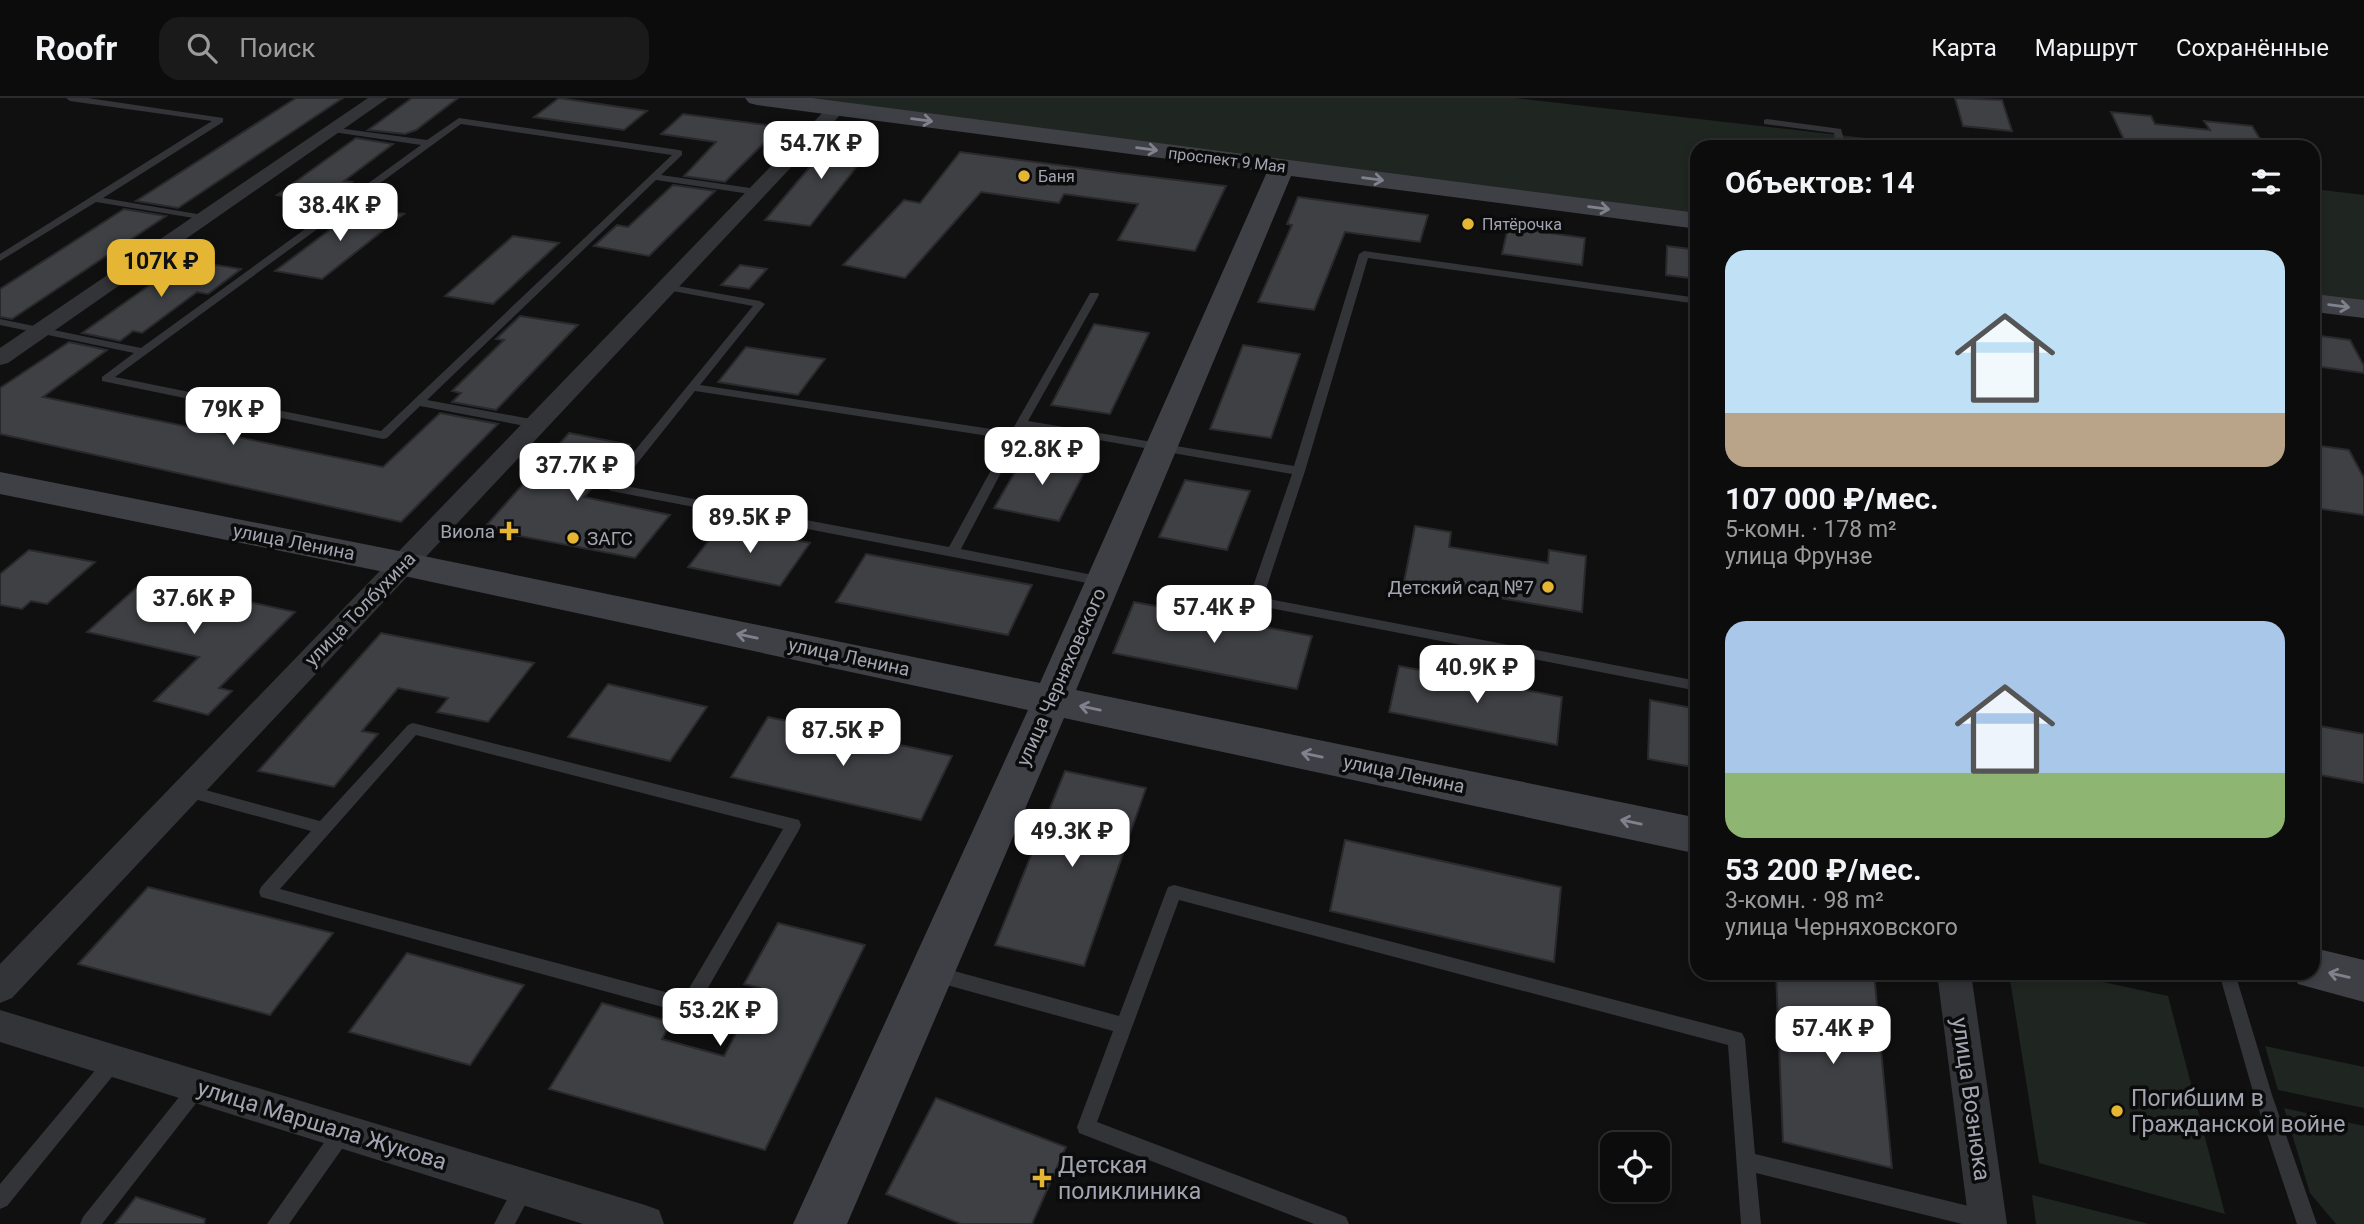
<!DOCTYPE html>
<html lang="ru">
<meta charset="utf-8">
<style>
:root{--surface:#0c0c0d;--page:#1a1a1b;--text:#f1f3f6;--muted:#9a9b9d;--line:#2c2c2e;--accent:#e5b634}
body{margin:0;font-family:Roboto,sans-serif;background:var(--page);color:var(--text);height:100vh;display:flex;flex-direction:column;font-size:26px;white-space:nowrap}
*{box-sizing:border-box;margin:0}
p{font-size:23px;color:var(--muted)}
.icon{flex:none;width:38px;height:38px;fill:none;stroke:currentColor;stroke-width:2;stroke-linecap:round;stroke-linejoin:round}
.map{position:relative;flex:1;overflow:hidden}
.drawer{position:absolute;left:1690px;top:42px;width:630px;height:840px;display:flex;flex-direction:column;background:var(--surface);border-radius:21px;box-shadow:0 4px 10px #0003,0 0 0 2px var(--line)}
.drawer>*{flex:none}
.controls{position:absolute;left:1600px;top:1034px;display:grid;gap:14px}
.controls a{display:grid;place-items:center;width:70px;height:70px;border-radius:14px;background:var(--surface);box-shadow:0 4px 10px #0003,0 0 0 2px var(--line);font-size:35px}
.price{position:absolute;translate:-50% -60px;padding:0 16px;border-radius:14px;background:#fff;color:#222;font-size:23px;line-height:46px;filter:drop-shadow(0 2px 4px #0008)}
.price::after{content:'';position:absolute;left:50%;top:42px;width:21px;height:16px;margin-left:-10px;background:inherit;clip-path:polygon(0 0,100% 0,50% 100%)}
.price.current{background:var(--accent);color:#111}
ul{padding:0;list-style:none}
li{display:grid;align-content:center;gap:14px;height:371px;padding:0 35px}
li span{display:grid;place-items:center;height:217px;border-radius:21px;color:#555}
li>.icon{margin-inline-start:auto}
span .icon{width:126px;height:126px;fill:#fffc;stroke-width:1}
li b{font-size:30px}
h2{display:flex;justify-content:space-between;align-items:center;height:84px;padding:0 35px;font-size:30px}
header{display:flex;align-items:center;gap:42px;box-sizing:border-box;height:98px;padding:0 35px;background:var(--surface);border-bottom:2px solid var(--line)}
header strong{font-size:33px}
nav{display:flex;gap:38px;margin-inline-start:auto;font-size:24px}
.search{width:490px;height:63px;background:var(--page);display:flex;align-items:center;gap:18px;box-sizing:border-box;padding:0 24px;border-radius:21px;color:var(--muted);font-size:26px}
.map>svg:first-child{display:block}
.green{fill:#1f2520}
.building{fill:#3f4044;stroke:#2a2a2d;stroke-width:2}
.lines{fill:none;stroke-linecap:round;stroke-linejoin:round}
.lane{fill:#333438;fill-rule:evenodd}
.street{fill:#333438;fill-rule:evenodd}
.secondary{fill:#3f4046;fill-rule:evenodd}
.oneway{stroke:#7f828c}
.poi-dot{fill:#e5b634;stroke:#0b0b0c;stroke-width:2.5}
.labels{text-anchor:middle;dominant-baseline:central;stroke-width:7;stroke-linejoin:round;paint-order:stroke}
.far-street-label{font-size:16px;fill:#a2a5b1;stroke:#0b0b0c}
.far-poi-label{font-size:16px;fill:#a2a5b1;stroke:#0b0b0c;text-anchor:start}
.poi-label{font-size:19px;fill:#a2a5b1;stroke:#0b0b0c;text-anchor:end}
.street-label{font-size:19px;fill:#a2a5b1;stroke:#0b0b0c}
.near-poi-label{font-size:23px;fill:#a2a5b1;stroke:#0b0b0c;text-anchor:start}
.near-street-label{font-size:23px;fill:#a2a5b1;stroke:#0b0b0c}
</style>
<header>
<strong>Roofr</strong>
<div class="search"><svg class="icon" aria-label="search" viewBox="0 0 24 24"><circle cx="10" cy="10" r="6"/><path d="M15 15l6 6"/></svg>Поиск</div>
<nav><a>Карта</a><a>Маршрут</a><a>Сохранённые</a></nav>
</header>
<div class="map">
<svg width="2364" height="1126" viewBox="0 0 2364 1126">
<rect width="100%" height="100%" fill="#101011"/>
<g class="green">
<path d="M783,0H1516L1945,49H1698L1697,119Z"/>
<path d="M2314,91L2364,97V205L2314,199Z"/>
<path d="M2009,875H2061L2168,898L2225,1116L2039,1065Z"/>
<path d="M2265,948L2364,969V1010L2278,992Z"/>
<path d="M2284,1010L2364,1028V1126H2336L2310,1095Z"/>
<path d="M2032,1097L2149,1126H2036Z"/>
</g>
<g class="building">
<path d="M296,0H343L178,110L136,103Z"/>
<path d="M412,0H458L416,32L405,36L368,32Z"/>
<path d="M559,0L647,13L624,32L534,19Z"/>
<path d="M1955,0L2002,2L2012,33L1963,28Z"/>
<path d="M2111,14L2151,18L2155,26L2210,32L2204,23L2252,28L2265,49H2219L2216,43V49L2126,46Z"/>
<path d="M683,16L780,29L725,84L684,78L716,44L661,36Z"/>
<path d="M836,38L877,43L810,128L765,122Z"/>
<path d="M356,40L393,46L344,83L352,84L326,104L277,97Z"/>
<path d="M960,54L1119,75L1226,88L1195,153L1118,142L1138,106L1064,96L1059,105L981,94L905,180L843,167L904,102L920,105Z"/>
<path d="M673,87L715,93L649,158L594,148L617,127L628,129Z"/>
<path d="M1298,99L1428,117L1420,144L1345,134L1314,212L1258,204L1292,127L1287,126Z"/>
<path d="M360,109L404,116L322,181L275,173Z"/>
<path d="M124,111L166,118L12,221L0,219V191Z"/>
<path d="M1508,129L1585,140L1582,167L1502,156Z"/>
<path d="M513,138L559,145L493,206L445,198Z"/>
<path d="M1667,148L1698,152V181L1666,177Z"/>
<path d="M185,162L241,171L208,196L197,194L142,235L133,233L120,243L82,235Z"/>
<path d="M740,167L767,171L749,191L721,187Z"/>
<path d="M520,218L578,227L496,312L452,304L461,295L452,293L504,242L496,241Z"/>
<path d="M1094,226L1149,235L1110,316L1051,307Z"/>
<path d="M2314,237L2350,242L2364,268V275L2314,268Z"/>
<path d="M69,244L107,252L43,299L383,369L440,315L498,326L401,424L0,336V290Z"/>
<path d="M1243,247L1300,256L1271,340L1210,331Z"/>
<path d="M746,249L825,261L798,297L718,284Z"/>
<path d="M569,335L630,347L584,399L670,417L635,460L483,431Z"/>
<path d="M2314,347L2349,352L2364,380V417L2314,410Z"/>
<path d="M1026,355L1088,367L1059,423L994,410Z"/>
<path d="M1185,382L1250,393L1227,452L1159,439Z"/>
<path d="M721,427L810,445L780,488L688,469Z"/>
<path d="M1415,428L1451,434L1449,449L1548,465L1549,452L1586,458L1582,514L1404,484Z"/>
<path d="M29,452L95,464L47,506L31,503L22,511L0,507V476Z"/>
<path d="M866,456L1032,487L1008,537L836,504Z"/>
<path d="M146,481L295,514L219,590L232,593L208,617L154,603L199,559L87,534Z"/>
<path d="M1134,504L1312,538L1297,591L1113,555Z"/>
<path d="M381,535L534,565L488,624L437,614L448,600L398,590L362,633L378,636L334,689L258,673Z"/>
<path d="M1399,568L1562,599L1557,647L1389,614Z"/>
<path d="M608,586L707,609L670,663L568,639Z"/>
<path d="M1650,602L1698,611V670L1648,661Z"/>
<path d="M768,619L952,658L921,722L731,679Z"/>
<path d="M2314,627L2364,636V685L2314,676Z"/>
<path d="M1065,673L1146,690L1084,868L995,847Z"/>
<path d="M1345,742L1561,789L1554,864L1330,813Z"/>
<path d="M148,789L333,835L270,917L78,866Z"/>
<path d="M778,825L865,847L765,1052L549,991L602,905L671,924L662,941L724,958L760,890L744,886Z"/>
<path d="M407,855L524,887L470,967L349,934Z"/>
<path d="M1776,875H1874L1892,1070L1783,1044Z"/>
<path d="M936,1000L1066,1049L1032,1126H961L886,1096Z"/>
<path d="M136,1099L205,1121L204,1126H115Z"/>
</g>
<g class="lines">
<g class="lane">
<path d="M66,0H88L223,20V24L103,100L203,117L206,118V122L96,104L0,163V156L212,23L70,3Z"/>
<path d="M459,20L679,52L682,53V57L661,77L757,91L762,94L757,97L656,82L427,302L536,322L542,326L540,329L536,330L420,308L387,340L383,341L102,283V279L134,255L0,227V221L141,250L421,47L333,34L330,33V29L427,42ZM461,26L672,57L381,333L115,279Z"/>
<path d="M1767,21L1841,31L1846,49H1836L1834,35L1764,26V22Z"/>
<path d="M1364,153L1698,200V206L1368,160L1305,373L1263,500L1698,583V593L1250,506L1248,503L1292,376L1025,329L961,451L1108,480L1110,483L1108,486L1103,488L611,393L605,389L753,208L662,191L661,189L666,186L760,203L765,206L700,287L1011,334L1089,197L1090,195H1098L1099,197L1028,323L1294,368L1359,156ZM695,293L1008,341L949,449L620,387Z"/>
<path d="M413,625L799,722L801,727L799,732L694,914L688,916L261,799L259,794L261,789L311,733L187,699L182,697L179,693L182,689L187,687L320,723L408,627ZM416,637L783,731L684,899L280,791Z"/>
<path d="M1174,787L1742,935L1745,941L1755,1056L1985,1112L1992,1115L1995,1122L1993,1126H1962L1756,1075L1761,1126H1741L1728,947L1179,802L1097,1024L1339,1116L1346,1119L1349,1126H1314L1079,1035L1077,1029L1113,933L936,884L930,881L928,876L930,871L936,868L1119,918L1166,794L1168,789Z"/>
<path d="M2219,875H2235L2272,997L2317,1126H2297L2254,997Z"/>
<path d="M114,955L120,957L123,963L120,969L7,1108L0,1111V1086L108,957Z"/>
<path d="M198,980L204,983L207,989L204,995L102,1126H80L83,1119L192,983Z"/>
<path d="M342,1026L349,1029L351,1035L349,1041L289,1126H267L335,1029Z"/>
<path d="M524,1080L531,1083L534,1090L515,1126H494L517,1083Z"/>
</g>
<g class="street">
<path d="M368,0H388L8,265L0,267V250Z"/>
<path d="M836,6L845,11L842,15L12,900L0,905V866L830,7Z"/>
<path d="M1937,875H1971L2007,1126H1969Z"/>
<path d="M0,912L645,1107L659,1112L664,1126H583L0,944Z"/>
</g>
<g class="secondary">
<path d="M745,0H812L1698,115V131L1291,78L1076,592L1698,720V756L1064,620L847,1126H793L1028,612L404,478L0,396V374L404,454L1040,585L1267,74L757,7L749,5Z"/>
<path d="M2314,196L2364,202V220L2314,214Z"/>
<path d="M2314,850L2364,862V904L2298,886L2293,875H2314Z"/>
</g>
</g>
<defs><path id="oneway-shaft" d="M-6 0H5M1.5-3L5.5 0L1.5 3" fill="none" stroke-width="1.6" stroke-linecap="round" stroke-linejoin="round" transform="scale(1.75)"/></defs>
<g class="oneway">
<use href="#oneway-shaft" transform="translate(922 22) rotate(7)"/>
<use href="#oneway-shaft" transform="translate(1147 51) rotate(7)"/>
<use href="#oneway-shaft" transform="translate(1373 81) rotate(7)"/>
<use href="#oneway-shaft" transform="translate(1599 110) rotate(7)"/>
<use href="#oneway-shaft" transform="translate(2339 208) rotate(8)"/>
<use href="#oneway-shaft" transform="translate(747 538) rotate(-168)"/>
<use href="#oneway-shaft" transform="translate(1090 610) rotate(-168)"/>
<use href="#oneway-shaft" transform="translate(1312 657) rotate(-168)"/>
<use href="#oneway-shaft" transform="translate(1631 724) rotate(-168)"/>
<use href="#oneway-shaft" transform="translate(2339 877) rotate(-167)"/>
</g>
<g class="poi-dot">
<circle cx="1024" cy="78" r="7"/>
<circle cx="1468" cy="126" r="7"/>
<path d="M505.5 422.5h7v7h7v7h-7v7h-7v-7h-7v-7h7z"/>
<circle cx="573" cy="440" r="7"/>
<circle cx="1548" cy="489" r="7"/>
<circle cx="2117" cy="1013" r="7"/>
<path d="M1038.5 1069.5h7v7h7v7h-7v7h-7v-7h-7v-7h7z"/>
</g>
<g class="labels">
<g class="far-street-label">
<text transform="translate(1227 62) rotate(7)">проспект 9 Мая</text>
</g>
<g class="far-poi-label">
<text x="1038" y="78">Баня</text>
<text x="1482" y="126">Пятёрочка</text>
</g>
<g class="poi-label">
<text x="495" y="433">Виола</text>
<text x="587" y="440" text-anchor="start">ЗАГС</text>
<text x="1534" y="489">Детский сад №7</text>
</g>
<g class="street-label">
<text transform="translate(294 444) rotate(11)">улица Ленина</text>
<text transform="translate(360 511) rotate(-46)">улица Толбухина</text>
<text transform="translate(849 559) rotate(12)">улица Ленина</text>
<text transform="translate(1061 579) rotate(-66)">улица Черняховского</text>
<text transform="translate(1404 676) rotate(12)">улица Ленина</text>
</g>
<g class="near-poi-label">
<text x="2131" y="1000">Погибшим в<tspan x="2131" dy="26">Гражданской войне</tspan></text>
<text x="1058" y="1067">Детская<tspan x="1058" dy="26">поликлиника</tspan></text>
</g>
<g class="near-street-label">
<text transform="translate(1971 1001) rotate(82)">улица Вознюка</text>
<text transform="translate(322 1027) rotate(17)">улица Маршала Жукова</text>
</g>
</g>
</svg>
<div class="controls">
<a><svg class="icon" aria-label="locate" viewBox="0 0 24 24"><circle cx="12" cy="12" r="6"/><path d="M12 2v4M12 18v4M2 12h4M18 12h4"/></svg></a>
</div>
<b class="price" style="left:821px;top:83px">54.7K ₽</b>
<b class="price" style="left:340px;top:145px">38.4K ₽</b>
<b class="price current" style="left:161px;top:201px">107K ₽</b>
<b class="price" style="left:233px;top:349px">79K ₽</b>
<b class="price" style="left:1042px;top:389px">92.8K ₽</b>
<b class="price" style="left:577px;top:405px">37.7K ₽</b>
<b class="price" style="left:750px;top:457px">89.5K ₽</b>
<b class="price" style="left:194px;top:538px">37.6K ₽</b>
<b class="price" style="left:1214px;top:547px">57.4K ₽</b>
<b class="price" style="left:1477px;top:607px">40.9K ₽</b>
<b class="price" style="left:843px;top:670px">87.5K ₽</b>
<b class="price" style="left:1072px;top:771px">49.3K ₽</b>
<b class="price" style="left:720px;top:950px">53.2K ₽</b>
<b class="price" style="left:1833px;top:968px">57.4K ₽</b>
<section class="drawer">
<h2>Объектов: 14<svg class="icon" aria-label="filters" viewBox="0 0 24 24"><path d="M4 7h16M4 17h16"/><circle cx="9" cy="7" r="2"/><circle cx="15" cy="17" r="2"/></svg></h2>
<ul>
<li><span style="background:linear-gradient(#bfe0f5 75%,#b9a48a 0)"><svg class="icon" aria-label="home" viewBox="0 0 24 24"><path d="M3 11l9-7 9 7M6 9v11h12V9"/></svg></span><div><b>107 000 ₽/мес.</b><p>5-комн. · 178 m²</p><p>улица Фрунзе</p></div></li>
<li><span style="background:linear-gradient(#a9c7e8 70%,#8fb573 0)"><svg class="icon" aria-label="home" viewBox="0 0 24 24"><path d="M3 11l9-7 9 7M6 9v11h12V9"/></svg></span><div><b>53 200 ₽/мес.</b><p>3-комн. · 98 m²</p><p>улица Черняховского</p></div></li>
</ul>
</section>
</div>
